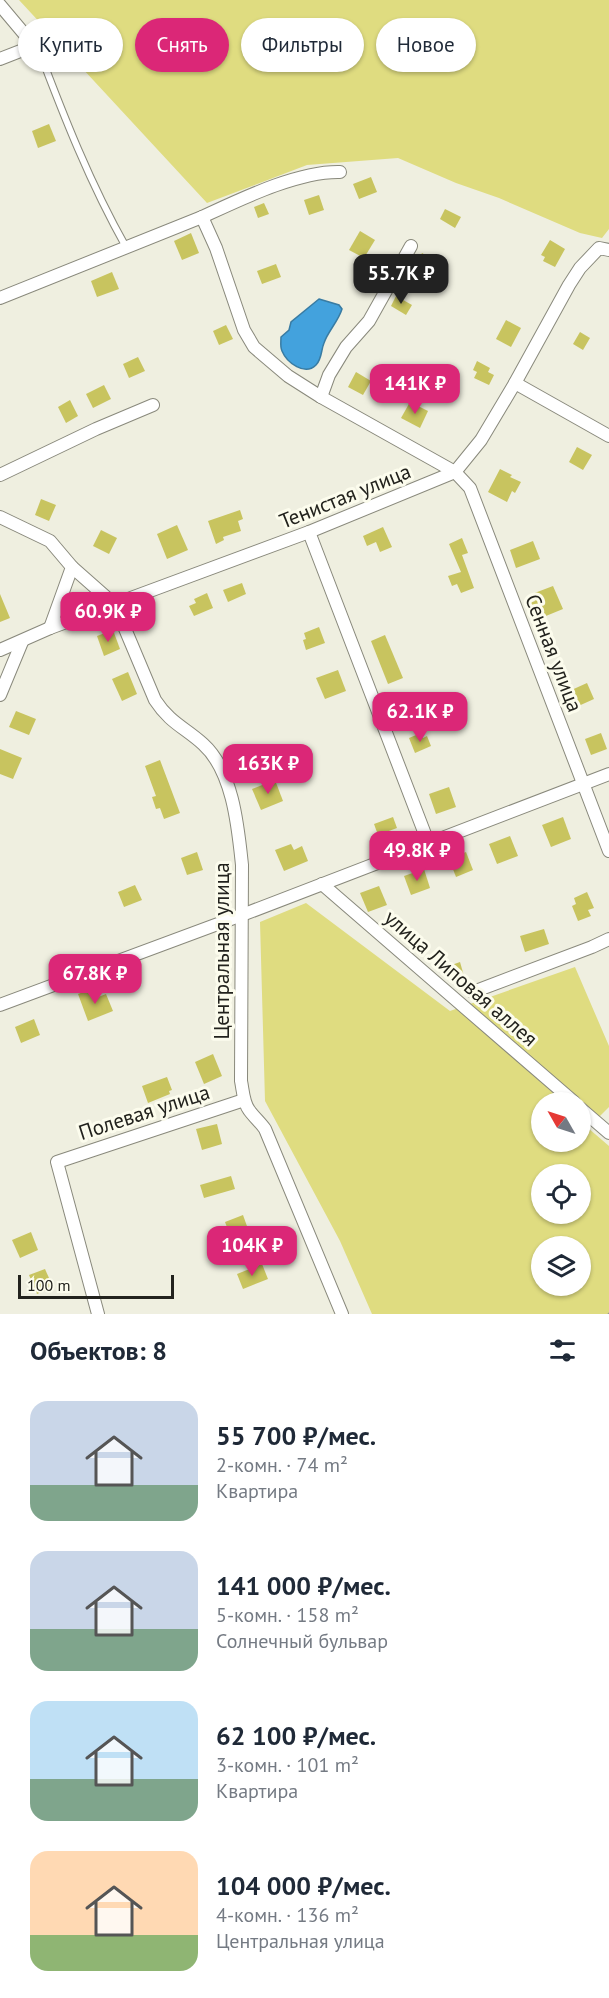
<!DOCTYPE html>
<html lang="ru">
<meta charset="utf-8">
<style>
:root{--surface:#fff;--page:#f2f2f3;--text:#1f2937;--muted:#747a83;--accent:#db2777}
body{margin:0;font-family:"PT Sans",sans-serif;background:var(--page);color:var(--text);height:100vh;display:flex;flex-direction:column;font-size:22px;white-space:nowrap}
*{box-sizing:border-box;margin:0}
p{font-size:20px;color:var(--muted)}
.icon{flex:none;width:33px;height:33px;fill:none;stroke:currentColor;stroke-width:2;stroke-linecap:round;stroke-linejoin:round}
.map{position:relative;height:1314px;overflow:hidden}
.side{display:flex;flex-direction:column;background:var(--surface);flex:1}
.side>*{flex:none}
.top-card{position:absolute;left:18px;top:18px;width:573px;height:54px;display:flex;gap:12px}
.needle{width:39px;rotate:309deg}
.controls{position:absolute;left:531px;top:1092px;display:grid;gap:12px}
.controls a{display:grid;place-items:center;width:60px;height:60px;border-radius:50%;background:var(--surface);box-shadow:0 2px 4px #0004;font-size:30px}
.scale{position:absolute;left:18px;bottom:15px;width:156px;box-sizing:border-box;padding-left:6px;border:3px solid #22221d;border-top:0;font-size:16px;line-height:21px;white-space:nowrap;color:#22221d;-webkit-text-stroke:4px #fcfced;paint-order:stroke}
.price{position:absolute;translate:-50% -51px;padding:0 14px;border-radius:12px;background:var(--accent);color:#fff;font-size:20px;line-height:39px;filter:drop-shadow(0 2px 3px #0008)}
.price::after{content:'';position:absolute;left:50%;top:36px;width:18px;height:14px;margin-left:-9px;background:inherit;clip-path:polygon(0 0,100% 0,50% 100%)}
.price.selected{background:#222;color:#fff}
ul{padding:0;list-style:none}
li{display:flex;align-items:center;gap:18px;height:150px;padding:0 30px}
li span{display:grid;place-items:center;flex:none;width:168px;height:120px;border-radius:18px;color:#555}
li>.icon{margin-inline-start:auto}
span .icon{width:72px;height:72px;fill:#fffc;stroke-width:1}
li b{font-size:26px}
h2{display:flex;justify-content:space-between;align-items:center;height:72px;padding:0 30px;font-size:26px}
.pill{padding:0 21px;border-radius:27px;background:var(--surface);box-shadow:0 2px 4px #0004;font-size:21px;line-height:54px}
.pill.selected{background:var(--accent);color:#fff}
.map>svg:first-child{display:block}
.green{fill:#dfdc80;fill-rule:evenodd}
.water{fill:#43a2dd;stroke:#397ca3;stroke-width:1.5}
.building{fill:#c8c45f}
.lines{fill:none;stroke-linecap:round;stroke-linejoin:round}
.lane-casing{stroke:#89897c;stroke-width:8}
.street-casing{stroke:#89897c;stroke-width:14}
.path{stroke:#9a9a8f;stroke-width:1.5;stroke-dasharray:4.5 4.5;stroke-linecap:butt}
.lane{stroke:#fff;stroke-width:6}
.street{stroke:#fff;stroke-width:12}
.labels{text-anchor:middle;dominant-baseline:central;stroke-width:6;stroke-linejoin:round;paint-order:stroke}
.street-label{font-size:21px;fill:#22221d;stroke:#fcfced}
</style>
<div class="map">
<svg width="609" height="1314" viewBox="0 0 609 1314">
<rect width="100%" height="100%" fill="#efefe0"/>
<g class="green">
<path d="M19,0H609V229L602,238L580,233L499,198L456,183L398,158L307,165L207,203Z"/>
<path d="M306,903L450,1011L575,967L609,1046V1107L588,1128L609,1146V1314H372L340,1241L265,1101L260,922ZM542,1102H580V1142H542ZM542,1174H580V1214H542ZM542,1246H580V1286H542Z"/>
</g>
<path class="water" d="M319,299L339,305L342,309C338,322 328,331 324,343C321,350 322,359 316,365C305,376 287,363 282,351C280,347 281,342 281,337L289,330L291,322Z"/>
<g class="building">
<path d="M49,124L56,141L38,148L32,131Z"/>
<path d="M371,177L377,192L359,199L353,184Z"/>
<path d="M319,195L324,210L309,215L304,200Z"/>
<path d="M264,203L269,214L258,218L254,207Z"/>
<path d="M445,209L461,217L455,228L440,219Z"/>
<path d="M360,231L375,240L364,258L349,250Z"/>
<path d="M191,233L199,253L182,260L174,241Z"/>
<path d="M550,240L565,249L555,267L543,261L545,257L541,255Z"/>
<path d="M422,253L431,258L428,263L433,267L427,277L413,269Z"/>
<path d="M276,264L281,277L262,284L257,271Z"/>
<path d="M112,272L119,289L97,297L91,281Z"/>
<path d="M396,296L412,305L406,315L391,306Z"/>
<path d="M506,320L521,328L511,347L496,339Z"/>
<path d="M226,325L233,339L219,345L213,331Z"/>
<path d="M580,332L590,338L583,350L573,344Z"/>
<path d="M138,357L145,371L129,378L123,364Z"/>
<path d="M477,361L490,368L488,372L494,375L489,385L474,378L477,372L473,370Z"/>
<path d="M356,372L371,381L363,395L348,387Z"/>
<path d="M104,385L111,399L93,408L86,394Z"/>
<path d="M70,400L78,416L66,423L58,407Z"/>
<path d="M410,402L428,411L420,428L401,418Z"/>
<path d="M577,447L592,455L583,470L569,462Z"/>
<path d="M500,469L512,475L510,477L521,482L515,493L512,491L507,502L488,492Z"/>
<path d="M41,499L56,505L49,521L35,515Z"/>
<path d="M240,510L243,519L238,521L241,531L223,537L224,540L216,544L208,521Z"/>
<path d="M177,525L188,550L167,559L157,534Z"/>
<path d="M383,527L392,547L380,552L376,542L367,546L363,536Z"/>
<path d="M101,530L117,538L109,554L93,546Z"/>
<path d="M462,538L468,553L462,555L474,588L461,593L457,584L452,586L448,576L461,572L449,544Z"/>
<path d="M533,541L540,559L516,568L510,550Z"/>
<path d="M242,583L246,594L228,602L223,590Z"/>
<path d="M553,586L563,609L541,618L538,610L533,612L530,603L535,601L532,594Z"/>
<path d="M207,593L213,608L194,616L189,606L196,603L194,599Z"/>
<path d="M0,594L10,618L0,622Z"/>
<path d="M319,627L325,643L306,650L303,640L306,639L304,633Z"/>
<path d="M113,630L120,649L104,656L97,636Z"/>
<path d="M385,635L403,678L388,684L371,641Z"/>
<path d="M338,670L346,691L325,699L316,678Z"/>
<path d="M128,672L137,694L122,701L112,679Z"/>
<path d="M587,683L594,699L574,708L567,692Z"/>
<path d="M16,711L36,719L29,735L9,727Z"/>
<path d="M421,733L423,738L427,736L431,746L415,753L409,738Z"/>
<path d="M601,733L607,749L591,755L585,739Z"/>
<path d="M0,749L22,758L13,779L0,774Z"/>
<path d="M160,760L180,813L164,819L160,808L156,809L152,797L156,796L145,766Z"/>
<path d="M275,780L283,801L261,810L252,789Z"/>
<path d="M449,787L456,807L436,814L429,794Z"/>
<path d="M393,817L397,828L378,835L374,824Z"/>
<path d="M563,817L571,839L551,847L542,825Z"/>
<path d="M510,836L518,856L497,864L489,844Z"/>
<path d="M291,844L294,850L302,846L308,861L284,871L275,850Z"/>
<path d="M197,852L203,870L187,875L181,858Z"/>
<path d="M466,852L473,870L456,877L449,859Z"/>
<path d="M424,869L430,888L411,895L404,876Z"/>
<path d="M135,885L142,900L124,907L118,892Z"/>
<path d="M379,886L387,905L368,912L360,893Z"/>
<path d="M587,892L594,908L588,910L591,916L578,921L572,906L576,904L574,898Z"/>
<path d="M544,929L549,944L525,952L520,936Z"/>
<path d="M460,962L464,976L450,981L446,967Z"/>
<path d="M89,990L93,999L106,994L113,1011L88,1021L78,994Z"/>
<path d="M34,1019L40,1035L21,1043L15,1027Z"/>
<path d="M213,1054L222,1076L204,1084L195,1062Z"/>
<path d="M167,1077L172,1090L169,1091L170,1094L148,1103L142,1086Z"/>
<path d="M217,1124L222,1144L202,1150L196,1129Z"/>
<path d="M231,1176L235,1189L204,1198L200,1185Z"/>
<path d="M243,1215L248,1229L230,1235L225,1222Z"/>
<path d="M31,1232L38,1250L20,1258L12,1240Z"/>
<path d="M262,1264L268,1279L243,1289L237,1274Z"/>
<path d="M45,1269L53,1287L37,1294L29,1275Z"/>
</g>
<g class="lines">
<g class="lane-casing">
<path id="lane" d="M38,48C64,117 90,183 126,247"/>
</g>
<g class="street-casing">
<g id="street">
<path d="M0,5L26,36"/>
<path d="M0,59L23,50L38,48"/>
<path d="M202,217C241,199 298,171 340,172"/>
<path d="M0,298L202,217L216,248L244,330L254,347L288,376L321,397L455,472L470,488L609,851"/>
<path d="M515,383L609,436"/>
<path d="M321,397L329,375L346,347L369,321L411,246"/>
<path d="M0,475L96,429L153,405"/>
<path d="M0,517L50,541L72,567L50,628"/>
<path d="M309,532L428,842"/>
<path d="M72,567L115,605L155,700C170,723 184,727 203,744C233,771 238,827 242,865L241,1081C243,1090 243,1102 249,1110C254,1117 260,1122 265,1129L342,1314"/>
<path d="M0,650L50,628L309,532L455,472L481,440L515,383L569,285L580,268L599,248L609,250"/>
<path d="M0,695L22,642"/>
<path d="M322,884L574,1102"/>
<path d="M473,992L592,947L609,939"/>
<path d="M0,1005L242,915L609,774"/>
<path d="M580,1108L609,1133"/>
<path d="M98,1314L57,1162L244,1100"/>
</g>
</g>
<path class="path" d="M608,1314L609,1313"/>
<use href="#lane" class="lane"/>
<use href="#street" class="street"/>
</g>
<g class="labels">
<g class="street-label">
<text transform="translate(345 496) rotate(-22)">Тенистая улица</text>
<text transform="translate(554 653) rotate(69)">Сенная улица</text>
<text transform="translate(221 951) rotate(-90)">Центральная улица</text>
<text transform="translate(461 978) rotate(41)">улица Липовая аллея</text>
<text transform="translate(144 1112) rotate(-18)">Полевая улица</text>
</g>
</g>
</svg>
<div class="controls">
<a><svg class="needle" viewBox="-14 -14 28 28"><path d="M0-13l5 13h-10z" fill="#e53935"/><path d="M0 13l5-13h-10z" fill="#747a83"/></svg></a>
<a><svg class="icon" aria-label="locate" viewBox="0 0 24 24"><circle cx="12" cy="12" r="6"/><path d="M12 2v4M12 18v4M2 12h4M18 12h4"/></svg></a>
<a><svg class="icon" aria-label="layers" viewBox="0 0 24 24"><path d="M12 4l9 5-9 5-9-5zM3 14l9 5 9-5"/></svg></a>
</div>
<div class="scale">100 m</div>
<b class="price selected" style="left:401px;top:305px">55.7K ₽</b>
<b class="price" style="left:415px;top:415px">141K ₽</b>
<b class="price" style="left:108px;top:643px">60.9K ₽</b>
<b class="price" style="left:420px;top:743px">62.1K ₽</b>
<b class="price" style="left:268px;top:795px">163K ₽</b>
<b class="price" style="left:417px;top:882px">49.8K ₽</b>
<b class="price" style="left:95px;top:1005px">67.8K ₽</b>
<b class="price" style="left:252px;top:1277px">104K ₽</b>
<div class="top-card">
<a class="pill">Купить</a>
<a class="pill selected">Снять</a>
<a class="pill">Фильтры</a>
<a class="pill">Новое</a>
</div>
</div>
<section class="side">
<h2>Объектов: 8<svg class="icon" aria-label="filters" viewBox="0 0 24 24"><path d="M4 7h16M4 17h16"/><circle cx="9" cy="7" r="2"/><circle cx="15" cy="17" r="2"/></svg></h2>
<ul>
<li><span style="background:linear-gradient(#c9d6e8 70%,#7fa58c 0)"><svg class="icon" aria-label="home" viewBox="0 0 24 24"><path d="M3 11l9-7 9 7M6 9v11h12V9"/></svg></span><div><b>55 700 ₽/мес.</b><p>2-комн. · 74 m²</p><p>Квартира</p></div></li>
<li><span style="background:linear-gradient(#c9d6e8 65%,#7fa58c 0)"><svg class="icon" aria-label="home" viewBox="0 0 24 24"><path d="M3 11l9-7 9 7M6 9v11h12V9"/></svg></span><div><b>141 000 ₽/мес.</b><p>5-комн. · 158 m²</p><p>Солнечный бульвар</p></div></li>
<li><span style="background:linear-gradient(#bfe0f5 65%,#7fa58c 0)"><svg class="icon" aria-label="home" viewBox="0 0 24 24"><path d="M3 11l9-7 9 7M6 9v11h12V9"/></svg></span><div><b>62 100 ₽/мес.</b><p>3-комн. · 101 m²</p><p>Квартира</p></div></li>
<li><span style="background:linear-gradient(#ffd9b3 70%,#8fb573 0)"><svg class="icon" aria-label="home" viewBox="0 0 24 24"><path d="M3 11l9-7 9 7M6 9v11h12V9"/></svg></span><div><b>104 000 ₽/мес.</b><p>4-комн. · 136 m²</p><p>Центральная улица</p></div></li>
</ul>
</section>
